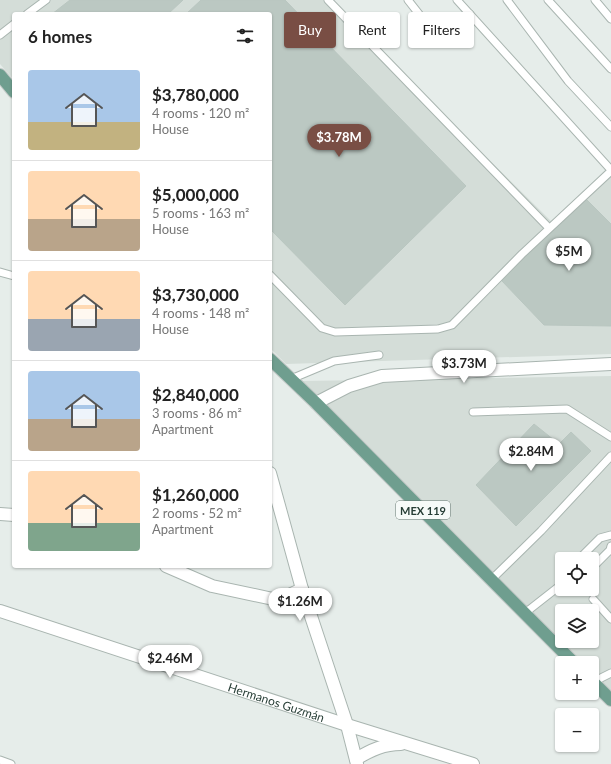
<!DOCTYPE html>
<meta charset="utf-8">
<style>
:root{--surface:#fff;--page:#f6f6f6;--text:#222;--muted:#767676;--line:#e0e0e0;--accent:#794e44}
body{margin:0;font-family:Lato,sans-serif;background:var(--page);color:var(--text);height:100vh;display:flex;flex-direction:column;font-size:15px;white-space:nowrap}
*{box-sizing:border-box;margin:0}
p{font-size:13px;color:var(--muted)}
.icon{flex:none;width:22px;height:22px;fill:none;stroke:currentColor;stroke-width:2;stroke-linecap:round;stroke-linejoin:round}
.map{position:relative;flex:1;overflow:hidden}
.details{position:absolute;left:12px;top:12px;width:260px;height:556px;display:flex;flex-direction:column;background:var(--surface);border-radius:4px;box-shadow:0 1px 3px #0004}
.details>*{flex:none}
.banner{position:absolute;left:284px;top:12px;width:267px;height:36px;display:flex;gap:8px}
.buttons{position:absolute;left:555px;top:552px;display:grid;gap:8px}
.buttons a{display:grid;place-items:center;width:44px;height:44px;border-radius:4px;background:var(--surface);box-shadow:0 1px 3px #0004;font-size:20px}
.price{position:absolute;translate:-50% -34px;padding:0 9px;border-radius:14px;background:#fff;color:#222;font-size:13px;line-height:26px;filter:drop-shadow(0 1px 2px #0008)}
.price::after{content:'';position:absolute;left:50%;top:24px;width:12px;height:9px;margin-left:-6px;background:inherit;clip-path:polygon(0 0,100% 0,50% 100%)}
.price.on{background:var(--accent);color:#fff}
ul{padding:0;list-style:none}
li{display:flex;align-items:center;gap:12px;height:100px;padding:0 16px}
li+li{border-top:1px solid var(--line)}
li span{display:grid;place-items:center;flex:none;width:112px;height:80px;border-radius:4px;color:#555}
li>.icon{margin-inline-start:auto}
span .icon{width:48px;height:48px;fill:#fffc;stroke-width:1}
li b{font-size:17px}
h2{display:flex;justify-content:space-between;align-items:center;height:48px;padding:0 16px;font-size:17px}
.tag{padding:0 14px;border-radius:4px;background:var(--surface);box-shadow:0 1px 3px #0004;font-size:14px;line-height:36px}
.tag.on{background:var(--accent);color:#fff}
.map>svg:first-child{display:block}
.built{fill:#d4ddd8;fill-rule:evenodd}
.building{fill:#bbc8c2;stroke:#b9c6c0}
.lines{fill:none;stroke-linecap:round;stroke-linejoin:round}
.lane-casing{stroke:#a9b5b0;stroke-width:9}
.street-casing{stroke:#a9b5b0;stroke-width:14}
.primary-casing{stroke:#c3c9c7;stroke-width:14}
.lane{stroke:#fff;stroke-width:7}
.street{stroke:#fff;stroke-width:12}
.primary{stroke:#6f9e8f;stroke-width:12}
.labels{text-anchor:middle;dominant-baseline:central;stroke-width:3;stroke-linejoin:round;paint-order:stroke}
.shield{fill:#f6faf8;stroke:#657670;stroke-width:1}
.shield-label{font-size:11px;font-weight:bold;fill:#273e36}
.street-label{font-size:12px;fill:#273e36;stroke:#f6faf8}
</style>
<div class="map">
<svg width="611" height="764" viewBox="0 0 611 764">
<rect width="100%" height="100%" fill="#e6edea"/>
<g class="built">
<path d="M0,0H328L553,223L611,164V354L286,364L270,348V14H14V80L0,64Z"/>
<path d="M611,376V693L592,674V663H581L302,381ZM562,559H592V589H562ZM562,611H592V641H562Z"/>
</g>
<g class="building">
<path d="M70,0H183L168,14H52Z"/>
<path d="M201,0H285L466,186L345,305L270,229V14H186Z"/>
<path d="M584,197L611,224V326L544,325L502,281Z"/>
<path d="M534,424L559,444L571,432L591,451L516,526L476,485Z"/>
</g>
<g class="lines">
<g class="lane-casing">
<g id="lane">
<path d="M328,0L549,228"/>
<path d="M408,0L430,28L438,33L445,31L470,14"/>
<path d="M457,0L611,170"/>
<path d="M507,0L568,81L611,127"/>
<path d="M548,0L611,69"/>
<path d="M595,0L611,19"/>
<path d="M27,14L46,0"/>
<path d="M0,35L14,24"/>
<path d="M0,272L14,276"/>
<path d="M270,275L322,328L335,332L438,329L452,325L522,254L611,171"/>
<path d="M291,379L334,361L379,355"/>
<path d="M473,412L567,409L611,437"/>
<path d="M579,559L600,538L611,535"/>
<path d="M592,568L610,550L611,546"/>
<path d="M492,579L541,531L611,456"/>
<path d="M593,599L611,619"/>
<path d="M525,613L562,584"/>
<path d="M593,682L611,673"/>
<path d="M0,760L11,764"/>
</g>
</g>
<g class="street-casing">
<g id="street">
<path d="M316,403L349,386L382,376L611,364"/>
<path d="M270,473L302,589L347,725L357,764"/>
<path d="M0,514L14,515"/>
<path d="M166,566L212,586L273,599L285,597L302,589"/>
<path id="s1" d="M0,611L347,725L473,764"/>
<path d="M356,759C371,750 384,744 401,744"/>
</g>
</g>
<g class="primary-casing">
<g id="primary">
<path d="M0,75L14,92"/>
<path d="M270,359L316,403L574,663"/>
<path d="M592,681L611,700"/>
</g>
</g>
<use href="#lane" class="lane"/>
<use href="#street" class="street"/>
<use href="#primary" class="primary"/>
</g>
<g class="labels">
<rect class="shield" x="396" y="501" width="54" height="18" rx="3"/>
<g class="shield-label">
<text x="423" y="510">MEX 119</text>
</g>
<g class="street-label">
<text stroke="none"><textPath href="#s1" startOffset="291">Hermanos Guzmán</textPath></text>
</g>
</g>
</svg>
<div class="buttons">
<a><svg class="icon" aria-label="locate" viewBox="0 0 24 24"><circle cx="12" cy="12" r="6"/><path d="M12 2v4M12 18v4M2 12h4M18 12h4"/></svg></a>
<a><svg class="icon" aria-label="layers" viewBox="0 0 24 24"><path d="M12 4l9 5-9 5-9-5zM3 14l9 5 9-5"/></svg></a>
<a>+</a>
<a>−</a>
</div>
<b class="price on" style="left:339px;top:158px">$3.78M</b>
<b class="price" style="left:569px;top:272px">$5M</b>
<b class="price" style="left:464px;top:384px">$3.73M</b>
<b class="price" style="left:531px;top:472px">$2.84M</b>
<b class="price" style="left:300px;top:622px">$1.26M</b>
<b class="price" style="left:170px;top:679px">$2.46M</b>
<div class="banner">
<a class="tag on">Buy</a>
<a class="tag">Rent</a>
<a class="tag">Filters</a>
</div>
<section class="details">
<h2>6 homes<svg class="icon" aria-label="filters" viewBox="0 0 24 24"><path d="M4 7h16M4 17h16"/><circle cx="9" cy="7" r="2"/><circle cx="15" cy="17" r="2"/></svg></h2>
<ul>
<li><span style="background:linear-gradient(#a9c7e8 65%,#c2b280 0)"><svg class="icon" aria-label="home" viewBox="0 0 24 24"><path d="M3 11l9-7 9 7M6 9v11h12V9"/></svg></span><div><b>$3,780,000</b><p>4 rooms · 120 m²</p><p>House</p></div></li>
<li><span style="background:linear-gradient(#ffd9b3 60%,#b9a48a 0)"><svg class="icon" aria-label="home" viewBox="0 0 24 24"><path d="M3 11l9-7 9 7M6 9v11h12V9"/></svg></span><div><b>$5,000,000</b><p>5 rooms · 163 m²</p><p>House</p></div></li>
<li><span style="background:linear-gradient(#ffd9b3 60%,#9aa5b1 0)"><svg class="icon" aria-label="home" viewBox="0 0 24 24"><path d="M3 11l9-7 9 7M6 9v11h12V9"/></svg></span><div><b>$3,730,000</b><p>4 rooms · 148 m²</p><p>House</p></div></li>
<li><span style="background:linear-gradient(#a9c7e8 60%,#b9a48a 0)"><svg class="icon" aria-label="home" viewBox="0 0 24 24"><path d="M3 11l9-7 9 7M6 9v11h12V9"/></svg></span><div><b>$2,840,000</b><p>3 rooms · 86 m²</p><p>Apartment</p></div></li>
<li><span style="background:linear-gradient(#ffd9b3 65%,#7fa58c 0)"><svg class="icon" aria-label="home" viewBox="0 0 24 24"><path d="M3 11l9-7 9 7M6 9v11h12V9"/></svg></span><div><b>$1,260,000</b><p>2 rooms · 52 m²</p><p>Apartment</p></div></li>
</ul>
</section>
</div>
